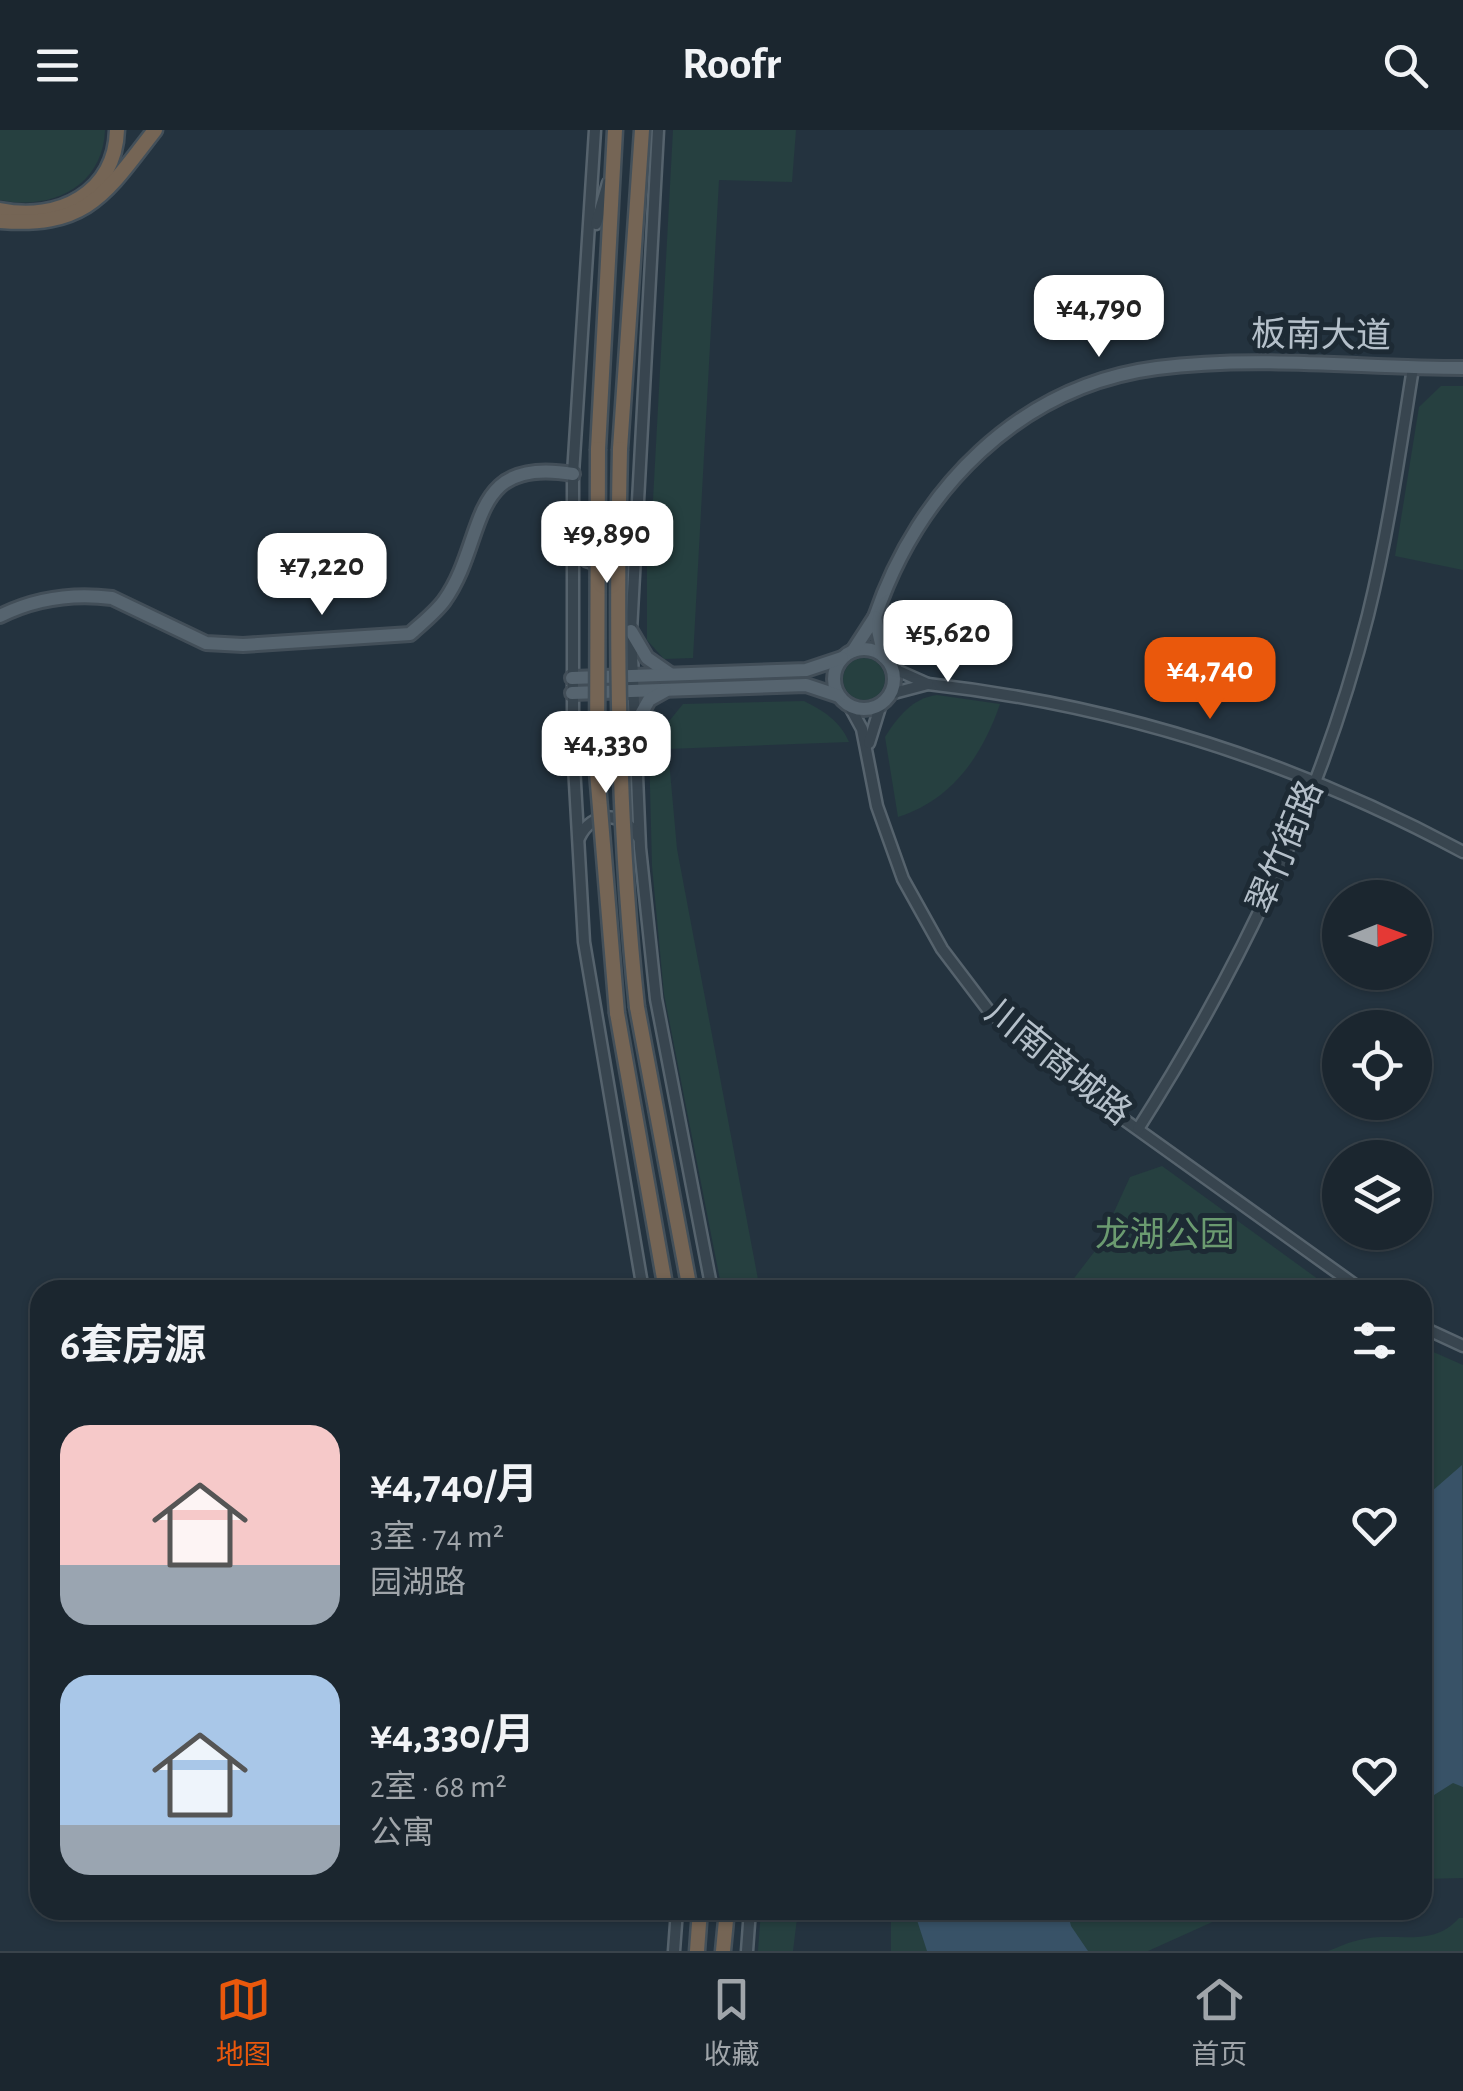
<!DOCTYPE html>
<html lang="zh">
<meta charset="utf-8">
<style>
:root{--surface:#1b262f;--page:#28323b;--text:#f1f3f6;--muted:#a0a5aa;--line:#39434b;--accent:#ea580c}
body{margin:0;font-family:"Alegreya Sans","Noto Sans SC",sans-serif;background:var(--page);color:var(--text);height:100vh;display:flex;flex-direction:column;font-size:38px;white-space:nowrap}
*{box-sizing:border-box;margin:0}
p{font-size:32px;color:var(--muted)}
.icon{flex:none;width:55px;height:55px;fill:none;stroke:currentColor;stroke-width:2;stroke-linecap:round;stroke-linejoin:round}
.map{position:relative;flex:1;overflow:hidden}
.drawer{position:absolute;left:30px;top:1150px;width:1402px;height:640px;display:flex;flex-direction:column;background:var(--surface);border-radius:30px;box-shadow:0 2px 8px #0004,0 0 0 2px var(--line)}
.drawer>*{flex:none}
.needle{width:65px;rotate:89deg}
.buttons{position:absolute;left:1322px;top:750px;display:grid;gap:20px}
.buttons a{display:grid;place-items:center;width:110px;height:110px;border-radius:50%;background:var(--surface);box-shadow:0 2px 8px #0004,0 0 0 2px var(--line);font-size:50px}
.price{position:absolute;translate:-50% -85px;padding:0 22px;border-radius:20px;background:#fff;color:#222;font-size:32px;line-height:65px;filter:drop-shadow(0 2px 5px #0008)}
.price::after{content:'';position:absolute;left:50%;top:60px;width:30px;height:22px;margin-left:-15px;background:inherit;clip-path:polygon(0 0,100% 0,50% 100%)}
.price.selected{background:var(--accent);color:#fff}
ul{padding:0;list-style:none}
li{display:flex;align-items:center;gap:30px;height:250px;padding:0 30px}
li span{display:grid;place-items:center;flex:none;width:280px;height:200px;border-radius:30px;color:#555}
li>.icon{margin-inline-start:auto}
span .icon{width:120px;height:120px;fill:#fffc;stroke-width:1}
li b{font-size:42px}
h2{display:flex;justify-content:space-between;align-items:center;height:120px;padding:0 30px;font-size:42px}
header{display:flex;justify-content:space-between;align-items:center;height:130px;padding:0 30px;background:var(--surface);font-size:45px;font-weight:600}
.tab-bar{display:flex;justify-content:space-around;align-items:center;height:140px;border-top:2px solid var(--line);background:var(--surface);font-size:28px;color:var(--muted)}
.tab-bar a{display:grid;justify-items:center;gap:5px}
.tab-bar .selected{color:var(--accent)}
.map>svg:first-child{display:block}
.green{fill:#264040}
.water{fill:#385267}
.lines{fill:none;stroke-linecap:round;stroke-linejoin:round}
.minor-casing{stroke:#56636d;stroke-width:15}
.major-casing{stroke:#424e58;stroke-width:18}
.highway-casing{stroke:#43505a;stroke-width:19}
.minor{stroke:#38454f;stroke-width:10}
.major{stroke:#56646f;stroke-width:12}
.highway{stroke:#756555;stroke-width:14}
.highway-bridge-casing{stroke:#43505a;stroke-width:19;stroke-linecap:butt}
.highway-bridge{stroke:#756555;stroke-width:14}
.labels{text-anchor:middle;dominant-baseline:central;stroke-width:10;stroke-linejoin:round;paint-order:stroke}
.street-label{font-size:35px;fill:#b5c0ca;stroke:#1d2a34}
.park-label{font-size:35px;fill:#6b9b70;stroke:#1d2a34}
</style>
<header><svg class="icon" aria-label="menu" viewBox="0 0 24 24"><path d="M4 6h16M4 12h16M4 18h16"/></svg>Roofr<svg class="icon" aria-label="search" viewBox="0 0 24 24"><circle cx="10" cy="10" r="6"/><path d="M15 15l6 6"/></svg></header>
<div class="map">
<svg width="1463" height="1821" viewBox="0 0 1463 1821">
<rect width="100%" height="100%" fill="#24333f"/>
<g class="green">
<path d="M0,0H105C103,56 52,81 0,70Z"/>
<path d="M673,0H796L792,52L719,50L693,528L664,529L647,510V399L653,370Z"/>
<path d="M1441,256H1463V440L1395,426L1419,277Z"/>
<circle cx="864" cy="549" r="21"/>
<path d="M937,565L1000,574C982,626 952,670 898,687L885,607C897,588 912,568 937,565Z"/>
<path d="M804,571C824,581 840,591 849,612L668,619L677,719L760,1160H722L664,864L652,736L649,616L683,574Z"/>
<path d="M1162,1036L1333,1160H1065L1098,1117L1130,1047Z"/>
<path d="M1422,1217L1463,1235V1748L1423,1749Z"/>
<path d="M761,1780H798L793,1821H758Z"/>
<path d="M891,1780H1239L1148,1821H891Z"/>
<path d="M1459,1788H1463V1821H1328C1339,1817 1349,1812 1359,1810C1395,1801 1432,1819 1459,1788Z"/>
</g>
<g class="water">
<path d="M1462,1335L1463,1657L1453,1653L1423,1672V1410L1434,1407L1431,1362Z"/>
<path d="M923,1780H1067L1071,1796L1088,1821H927L916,1787Z"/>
</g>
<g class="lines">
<g class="minor-casing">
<g id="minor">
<path d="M595,0L573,344V618L584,812L643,1160"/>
<path d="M658,0L631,501L640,718L656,869L712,1160"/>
<path d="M596,94L608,53"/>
<path d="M574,414L586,431C608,440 623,432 633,413"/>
<path d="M928,554C1117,575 1296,632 1463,722"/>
<path d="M890,564L928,554L892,538"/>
<path d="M849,575L862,599L877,676L903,749L942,819L989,881L1084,961L1362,1160"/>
<path d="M869,613L881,574"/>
<path d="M579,708C592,680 624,681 638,707"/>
<path d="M1138,999C1239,840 1322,668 1368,485C1388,404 1400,320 1413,238"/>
<path d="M1422,1197L1463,1216"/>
<path d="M674,1821L677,1780"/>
<path d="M747,1821L750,1780"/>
</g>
</g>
<g class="major-casing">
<g id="major">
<path d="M0,486C36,468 72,463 112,468L206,513L243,515L410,504C421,494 435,483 444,471C488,410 465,325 573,344"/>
<path d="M875,487C918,360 1019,256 1157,238C1257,225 1362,238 1463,238"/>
<path d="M631,501L647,528L670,544"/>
<circle cx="864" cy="549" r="30"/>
<path d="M853,521L875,487L884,527"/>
<path d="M572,548L806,540L842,528"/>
<path d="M572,563L806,555L839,566"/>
<path d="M635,595L649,570L665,561"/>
</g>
</g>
<g class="highway-casing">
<g id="highway">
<path d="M0,80C59,92 115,63 117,0"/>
<path d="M0,91C88,98 106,63 155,0"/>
<path d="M598,319L615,0"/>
<path d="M620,319L642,0"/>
<path d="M571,403L574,414"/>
<path d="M637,877L690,1160"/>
<path d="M617,883L666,1160"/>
<path d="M697,1821L700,1780"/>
<path d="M723,1821L727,1780"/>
</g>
</g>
<use href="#minor" class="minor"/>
<use href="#major" class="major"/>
<use href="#highway" class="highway"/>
<g class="highway-bridge-casing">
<g id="highway-bridge">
<path d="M598,319L597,642L617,883"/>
<path d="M620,319C616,506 617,691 637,877"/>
</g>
</g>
<use href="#highway-bridge" class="highway-bridge"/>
</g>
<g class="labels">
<g class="street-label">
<text transform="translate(1321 206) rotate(1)">板南大道</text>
<text transform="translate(1286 717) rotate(-67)">翠竹街路</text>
<text transform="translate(1058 933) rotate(39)">川南商城路</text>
</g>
<g class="park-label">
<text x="1165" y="1105">龙湖公园</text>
</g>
</g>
</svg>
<div class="buttons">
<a><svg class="needle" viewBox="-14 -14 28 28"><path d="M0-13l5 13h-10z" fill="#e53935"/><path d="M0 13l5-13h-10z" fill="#a0a5aa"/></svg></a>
<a><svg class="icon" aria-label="locate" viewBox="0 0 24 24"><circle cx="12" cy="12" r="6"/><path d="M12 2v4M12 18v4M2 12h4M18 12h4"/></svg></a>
<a><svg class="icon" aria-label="layers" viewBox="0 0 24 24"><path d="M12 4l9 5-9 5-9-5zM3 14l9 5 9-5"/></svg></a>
</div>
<b class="price" style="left:1099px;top:230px">¥4,790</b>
<b class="price" style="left:607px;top:456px">¥9,890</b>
<b class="price" style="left:322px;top:488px">¥7,220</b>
<b class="price" style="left:948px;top:555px">¥5,620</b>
<b class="price selected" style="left:1210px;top:592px">¥4,740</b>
<b class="price" style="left:606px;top:666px">¥4,330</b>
<section class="drawer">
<h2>6套房源<svg class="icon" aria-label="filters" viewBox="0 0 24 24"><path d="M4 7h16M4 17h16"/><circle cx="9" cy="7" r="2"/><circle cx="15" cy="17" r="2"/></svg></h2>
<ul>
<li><span style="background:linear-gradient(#f6c9c9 70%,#9aa5b1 0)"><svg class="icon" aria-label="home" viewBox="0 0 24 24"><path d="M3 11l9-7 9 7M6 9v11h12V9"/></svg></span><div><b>¥4,740/月</b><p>3室 · 74 m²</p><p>园湖路</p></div><svg class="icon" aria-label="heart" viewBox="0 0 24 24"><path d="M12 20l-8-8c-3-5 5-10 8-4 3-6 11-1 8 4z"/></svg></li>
<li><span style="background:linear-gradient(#a9c7e8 75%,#9aa5b1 0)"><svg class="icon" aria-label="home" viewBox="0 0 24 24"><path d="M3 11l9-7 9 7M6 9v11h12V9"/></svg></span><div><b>¥4,330/月</b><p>2室 · 68 m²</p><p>公寓</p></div><svg class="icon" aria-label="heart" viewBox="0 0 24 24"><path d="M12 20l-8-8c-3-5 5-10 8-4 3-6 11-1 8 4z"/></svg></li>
</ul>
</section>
</div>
<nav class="tab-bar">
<a class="selected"><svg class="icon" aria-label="map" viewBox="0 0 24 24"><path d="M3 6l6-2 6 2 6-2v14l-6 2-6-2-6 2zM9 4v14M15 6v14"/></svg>地图</a>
<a><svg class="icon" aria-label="saved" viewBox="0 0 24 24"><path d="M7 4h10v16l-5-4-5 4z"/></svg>收藏</a>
<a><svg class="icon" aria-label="home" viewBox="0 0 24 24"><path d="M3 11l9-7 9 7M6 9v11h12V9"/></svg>首页</a>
</nav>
